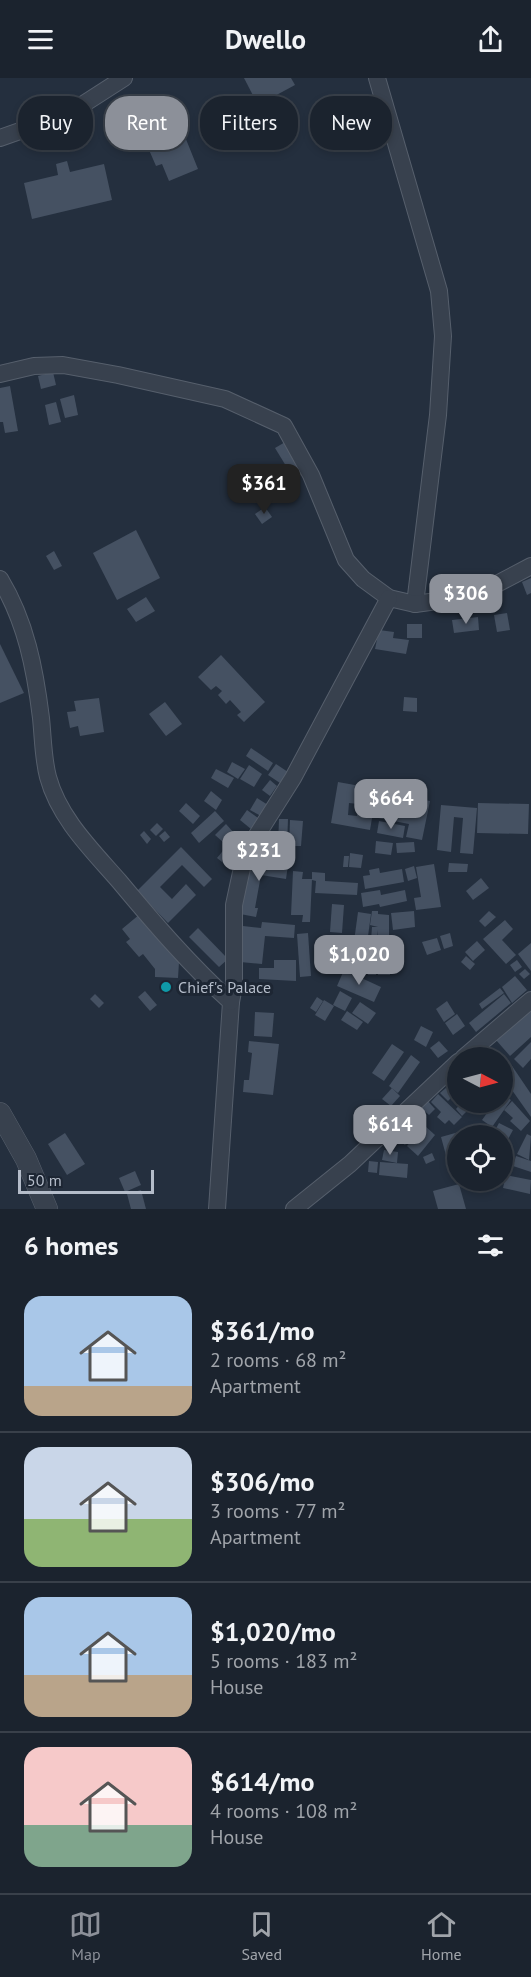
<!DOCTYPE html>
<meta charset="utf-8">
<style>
:root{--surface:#1b232e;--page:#282f3a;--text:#f1f3f6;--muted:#a0a4aa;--line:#39404a;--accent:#8c9099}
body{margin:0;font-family:"PT Sans",sans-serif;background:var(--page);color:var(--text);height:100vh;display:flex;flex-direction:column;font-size:22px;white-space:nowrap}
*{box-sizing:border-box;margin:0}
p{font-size:20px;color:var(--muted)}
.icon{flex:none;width:33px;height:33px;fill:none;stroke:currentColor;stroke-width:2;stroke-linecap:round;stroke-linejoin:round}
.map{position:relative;height:1131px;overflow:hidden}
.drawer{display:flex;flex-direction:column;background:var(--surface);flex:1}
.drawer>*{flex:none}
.top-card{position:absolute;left:18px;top:18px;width:495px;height:54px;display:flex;gap:12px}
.needle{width:39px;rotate:96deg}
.buttons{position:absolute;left:447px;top:969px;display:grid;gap:12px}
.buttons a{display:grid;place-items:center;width:66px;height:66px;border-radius:50%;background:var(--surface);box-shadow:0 3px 9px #0003,0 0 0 2px var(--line);font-size:30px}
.scale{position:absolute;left:18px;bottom:15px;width:136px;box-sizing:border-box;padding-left:6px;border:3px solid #b4bcc9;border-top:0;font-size:16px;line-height:21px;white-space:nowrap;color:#b4bcc9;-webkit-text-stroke:4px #1d2633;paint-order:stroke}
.price{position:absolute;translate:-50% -51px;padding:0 14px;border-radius:12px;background:var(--accent);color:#fff;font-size:20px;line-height:39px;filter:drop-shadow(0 2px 3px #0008)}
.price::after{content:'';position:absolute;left:50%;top:36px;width:18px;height:14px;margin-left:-9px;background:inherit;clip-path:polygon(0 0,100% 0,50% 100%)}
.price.selected{background:#222;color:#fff}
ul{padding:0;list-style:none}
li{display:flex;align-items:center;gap:18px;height:150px;padding:0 24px}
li+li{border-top:2px solid var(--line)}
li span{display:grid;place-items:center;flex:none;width:168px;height:120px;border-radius:18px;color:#555}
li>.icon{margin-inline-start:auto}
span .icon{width:72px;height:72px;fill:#fffc;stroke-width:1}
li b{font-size:26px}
h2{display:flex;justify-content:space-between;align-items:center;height:72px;padding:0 24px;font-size:26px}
.chip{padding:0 21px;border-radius:24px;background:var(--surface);box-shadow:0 3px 9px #0003,0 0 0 2px var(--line);font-size:21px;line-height:54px}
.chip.selected{background:var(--accent);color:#fff}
header{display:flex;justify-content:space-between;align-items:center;height:78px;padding:0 24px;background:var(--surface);font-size:27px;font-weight:700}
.tab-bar{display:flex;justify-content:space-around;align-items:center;height:84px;border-top:2px solid var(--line);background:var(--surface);font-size:16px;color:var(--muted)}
.tab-bar a{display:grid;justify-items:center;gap:3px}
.tab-bar .selected{color:var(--accent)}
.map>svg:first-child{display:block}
.building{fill:#455162;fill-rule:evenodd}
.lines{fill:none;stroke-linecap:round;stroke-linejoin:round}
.minor-casing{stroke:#565f6c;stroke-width:18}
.tertiary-casing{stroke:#565f6c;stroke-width:22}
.minor{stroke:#38414e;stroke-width:16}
.tertiary{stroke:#38414e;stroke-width:21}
.culture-dot{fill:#0f9aa8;stroke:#1d2633;stroke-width:2}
.labels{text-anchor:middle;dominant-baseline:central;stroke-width:6;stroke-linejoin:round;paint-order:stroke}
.poi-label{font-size:16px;fill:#b4bcc9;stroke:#1d2633;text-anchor:start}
</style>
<header><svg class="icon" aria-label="menu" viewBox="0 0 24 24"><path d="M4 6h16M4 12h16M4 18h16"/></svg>Dwello<svg class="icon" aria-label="share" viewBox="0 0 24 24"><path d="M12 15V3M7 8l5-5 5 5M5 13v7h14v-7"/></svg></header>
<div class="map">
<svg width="531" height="1131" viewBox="0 0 531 1131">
<rect width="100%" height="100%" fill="#242f3e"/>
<g class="building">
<path d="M244,0H291L295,7L258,27Z"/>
<path d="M237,16L250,43L218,59L205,32Z"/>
<path d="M268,23L272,34L258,40L253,29Z"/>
<path d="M171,24L198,91L169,103L162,86L156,88L143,58L149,55L142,36Z"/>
<path d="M67,83L70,94L104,86L112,122L32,141L24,105L58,97L56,86Z"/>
<path d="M53,294L56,307L41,311L38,298Z"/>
<path d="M10,308L18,353L5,355L3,344H0V310Z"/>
<path d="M74,317L78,337L65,340L60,321Z"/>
<path d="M56,324L61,344L49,347L45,327Z"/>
<path d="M287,363L306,394L294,401L275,370Z"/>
<path d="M265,429L272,439L262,446L255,436Z"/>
<path d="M136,452L160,500L117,522L93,475Z"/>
<path d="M54,473L62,488L54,492L46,478Z"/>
<path d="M531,500V515L527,517L522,504Z"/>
<path d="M146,519L155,533L136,544L127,531Z"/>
<path d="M507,535L510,552L497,554L494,537Z"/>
<path d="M478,539L479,552L454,555L452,542Z"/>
<rect x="407" y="546" width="15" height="14"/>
<path d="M379,552L394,554L393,560L409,562L406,576L375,571Z"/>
<path d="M0,566L24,615L0,625Z"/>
<path d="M221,577L265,624L244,644L237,637L241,634L230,622L226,626L218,617L222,613L216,608L211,612L198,599Z"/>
<path d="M404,619L417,620V634L403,633Z"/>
<path d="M99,620L104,654L80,658L78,648L70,650L67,634L76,633L74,623Z"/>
<path d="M165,624L182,646L166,658L149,636Z"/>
<path d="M251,670L273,685L268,693L246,678Z"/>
<path d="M232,684L245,691L238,701L227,694Z"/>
<path d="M276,686L288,694L280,705L268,697Z"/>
<path d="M249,687L262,696L254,709L240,701Z"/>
<path d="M216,691L234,700L228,710L211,700Z"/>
<path d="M270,702L277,708L270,718L262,712Z"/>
<path d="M338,704L377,711L370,752L331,745ZM349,725L358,726L357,738L348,737Z"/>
<path d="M211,713L222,722L216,732L204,723Z"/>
<path d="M383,714L430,723L422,762L406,759L409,746L378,740Z"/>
<path d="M257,720L268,727L261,738L250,732Z"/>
<path d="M186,725L200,738L193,746L179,733Z"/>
<path d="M478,725L529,726L528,756L477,755Z"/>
<path d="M441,727L477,730L473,776L460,775L463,740L454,739L451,774L437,772Z"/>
<path d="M247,732L258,740L251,751L240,742Z"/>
<path d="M215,733L224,743L199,765L191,755Z"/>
<path d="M279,741H288L287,769L278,768Z"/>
<path d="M290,742L303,743L301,768H289Z"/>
<path d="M379,743L405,748L403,760L377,755Z"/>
<path d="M157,745L163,751L156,758L150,752Z"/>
<path d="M226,746L234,755L224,765L215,757Z"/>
<path d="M144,753L151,761L147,766L140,757Z"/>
<path d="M165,753L170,759L164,764L159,758Z"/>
<path d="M236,757L246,765L227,788L217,780Z"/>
<path d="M376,763L393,765L391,777L375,775Z"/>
<path d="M256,764L284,770L281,780L253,774Z"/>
<path d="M414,764L415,774L397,775L396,765Z"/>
<path d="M181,769L212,801L204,809L182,787L160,809L172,821L186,806L196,817L168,845L137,813Z"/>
<path d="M350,775L363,777L361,790L349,789Z"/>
<path d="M344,778H349L348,789H343Z"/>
<path d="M250,780L288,787L286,801L261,797L255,830H258L256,839L240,836Z"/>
<path d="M449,785L468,786L467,794H448Z"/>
<path d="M434,786L441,829L416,832L414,820L421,819L416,789Z"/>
<path d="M414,788L417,800L408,803L405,791Z"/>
<path d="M379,790L380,795L402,791L404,804L365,811L363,798L370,797L369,792Z"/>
<path d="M293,793L303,794L302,801H312L310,844H302L303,837H291Z"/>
<path d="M312,794L325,795V803L358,805L357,817L315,815L316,803L312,802Z"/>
<path d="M481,800L489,810L473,822L466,813Z"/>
<path d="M380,812L381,817L405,812L407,823L380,829L379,826L363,829L361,815Z"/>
<path d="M332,826L344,827L342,855L330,854Z"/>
<path d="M372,833H378V836L389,837V865L378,864V852L377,862H371L372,849H378L370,847Z"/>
<path d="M414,833L415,849L393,852L391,835Z"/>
<path d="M489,833L496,839L485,849L479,843Z"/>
<path d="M358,834L371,836L366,873L353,871Z"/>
<path d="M140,836L179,884L178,900L155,899V891L143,876L139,879L126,864L130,861L122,851Z"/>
<path d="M505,842L513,851L502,862L516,877L506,886L483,861Z"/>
<path d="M262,844L295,847L294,860L265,858L262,886L240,884L243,848L261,850Z"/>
<path d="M198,850L228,881L219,889L189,859Z"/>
<path d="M308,855L311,898L300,899L297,856Z"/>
<path d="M450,855L453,868L444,871L440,858Z"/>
<path d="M437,860L441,872L427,877L422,864Z"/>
<path d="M477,863L485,872L473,883L465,874Z"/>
<path d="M531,865V893L518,876Z"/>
<rect x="378" y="872" width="12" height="25"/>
<path d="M466,878L475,886L470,892L461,884Z"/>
<path d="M274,882H296V903L259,901V890H274Z"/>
<path d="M517,882L522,889L515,894L510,887Z"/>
<path d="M369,883H376V897H368Z"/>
<path d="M525,891L530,896L524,901L519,896Z"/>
<path d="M344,892L381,909L374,924L337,908Z"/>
<path d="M515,898L527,912L512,925L502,909Z"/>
<path d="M500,910L504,915L482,931L479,926Z"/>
<path d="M145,913L157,927L150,933L138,919Z"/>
<path d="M340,913L352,920L345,933L333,927Z"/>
<path d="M95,916L104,925L99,930L90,921Z"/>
<path d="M504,916L511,925L476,954L469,945Z"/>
<path d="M317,919L323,923L316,934L310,930Z"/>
<path d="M324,922L334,928L325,943L315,937Z"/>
<path d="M447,923L455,936L444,944L436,931Z"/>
<path d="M360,924L376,935L368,946L352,935Z"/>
<path d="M531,930V959L510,978L496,962Z"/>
<path d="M347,933L363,944L357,952L341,942Z"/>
<path d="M255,934L274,935L272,959L254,958Z"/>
<path d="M457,936L465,948L453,957L445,945Z"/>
<path d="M421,948L433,954L426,969L414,962Z"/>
<path d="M249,963L279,966L273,1017L243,1014L244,1002H249L252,975L248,974Z"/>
<path d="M439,963L448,973L438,980L430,970Z"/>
<path d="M531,964V981L523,990L514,981Z"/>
<path d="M392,966L404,974L384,1003L372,995Z"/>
<path d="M411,977L420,984L398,1015L389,1008Z"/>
<path d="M508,982L531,1016V1039L502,998V986Z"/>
<path d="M458,996V1012L450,1004Z"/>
<path d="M447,1009L454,1017L448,1023L440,1015Z"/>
<path d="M392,1010L400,1018L391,1028L382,1021Z"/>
<path d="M438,1016L462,1039L454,1047L449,1042L445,1046L437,1039L441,1034L431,1024Z"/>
<path d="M502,1016L511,1022L492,1049L482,1042L495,1024H502Z"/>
<path d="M426,1021L435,1031L429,1037L419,1028Z"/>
<path d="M512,1023L530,1043L521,1053L510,1043L513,1040L504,1032Z"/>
<path d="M463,1024H478L471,1032Z"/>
<path d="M481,1024L489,1027L479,1036L474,1031Z"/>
<path d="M461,1025L468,1032L462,1038L456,1031Z"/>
<path d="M411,1036L422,1045L405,1067L394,1058Z"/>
<path d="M499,1045L513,1052L507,1063L502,1058L493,1056Z"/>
<path d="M424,1047L435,1057L418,1078L407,1068Z"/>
<path d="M480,1048L483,1058H458V1090L450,1092L441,1059Z"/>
<path d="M65,1055L85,1086L67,1097L48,1066Z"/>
<path d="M527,1056L531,1058L529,1082L517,1076Z"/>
<path d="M384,1072L398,1074L397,1085L382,1082Z"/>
<path d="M432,1075L435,1082L426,1086L423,1079Z"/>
<path d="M516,1078L531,1083V1094L513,1088Z"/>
<path d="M369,1083L378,1084L377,1095L368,1094Z"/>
<path d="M380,1084L408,1086L407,1100L379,1097Z"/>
<path d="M135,1093L141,1107L125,1114L119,1100Z"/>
<path d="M506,1097L531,1102L530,1116L503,1110Z"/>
<rect x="484" y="1102" width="11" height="6"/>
<path d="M459,1106L466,1131H438L433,1113Z"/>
<path d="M141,1112L146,1131H131L127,1116Z"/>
</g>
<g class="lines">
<g class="minor-casing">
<g id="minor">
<path d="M377,0L439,213L443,258L438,337L415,526"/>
<path d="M0,60L68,36L124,0"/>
<path d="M0,296L34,288L63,287L118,297L225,321L284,348L311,397L346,482L363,501L389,520L415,526L474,518L531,488"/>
<path d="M0,501C26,544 35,591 41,640C43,659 43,680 48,699C59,740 92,772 119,803C154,845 190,887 231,924L217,1131"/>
<path d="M231,924L234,908V827L245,776L293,700L389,520"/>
<path d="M463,980L531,922"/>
<path d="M294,1131L350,1086L458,984"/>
</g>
</g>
<g class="tertiary-casing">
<path id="tertiary" d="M0,1035L26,1081L47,1131"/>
</g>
<use href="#minor" class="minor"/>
<use href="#tertiary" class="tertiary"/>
</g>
<circle class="culture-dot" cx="166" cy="909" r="6"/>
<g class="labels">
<g class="poi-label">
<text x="178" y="909">Chief's Palace</text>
</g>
</g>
</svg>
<div class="buttons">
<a><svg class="needle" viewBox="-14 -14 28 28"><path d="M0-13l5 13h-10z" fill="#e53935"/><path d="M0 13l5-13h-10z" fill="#a0a4aa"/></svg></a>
<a><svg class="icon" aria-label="locate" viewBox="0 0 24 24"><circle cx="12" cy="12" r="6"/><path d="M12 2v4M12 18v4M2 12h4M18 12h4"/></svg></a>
</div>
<div class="scale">50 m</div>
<b class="price selected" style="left:264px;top:437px">$361</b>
<b class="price" style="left:466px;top:547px">$306</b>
<b class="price" style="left:391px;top:752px">$664</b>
<b class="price" style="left:259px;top:804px">$231</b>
<b class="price" style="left:359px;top:908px">$1,020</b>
<b class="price" style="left:390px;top:1078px">$614</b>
<div class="top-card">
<a class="chip">Buy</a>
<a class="chip selected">Rent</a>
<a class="chip">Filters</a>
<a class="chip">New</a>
</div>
</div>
<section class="drawer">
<h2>6 homes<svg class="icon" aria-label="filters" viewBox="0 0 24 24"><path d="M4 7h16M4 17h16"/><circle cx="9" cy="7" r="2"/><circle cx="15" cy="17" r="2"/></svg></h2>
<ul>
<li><span style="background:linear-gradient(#a9c7e8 75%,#b9a48a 0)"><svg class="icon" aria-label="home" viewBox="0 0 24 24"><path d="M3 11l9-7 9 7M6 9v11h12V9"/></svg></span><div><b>$361/mo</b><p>2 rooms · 68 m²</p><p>Apartment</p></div></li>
<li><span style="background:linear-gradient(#c9d6e8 60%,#8fb573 0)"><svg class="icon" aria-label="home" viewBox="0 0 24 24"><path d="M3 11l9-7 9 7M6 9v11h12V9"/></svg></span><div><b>$306/mo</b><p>3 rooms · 77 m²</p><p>Apartment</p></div></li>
<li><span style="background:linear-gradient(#a9c7e8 65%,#b9a48a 0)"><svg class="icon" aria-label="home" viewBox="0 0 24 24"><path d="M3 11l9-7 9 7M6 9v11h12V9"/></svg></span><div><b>$1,020/mo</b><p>5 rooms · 183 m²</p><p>House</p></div></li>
<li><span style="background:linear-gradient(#f6c9c9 65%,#7fa58c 0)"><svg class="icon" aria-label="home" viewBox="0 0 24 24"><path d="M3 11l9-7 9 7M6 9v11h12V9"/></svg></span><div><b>$614/mo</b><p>4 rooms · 108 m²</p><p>House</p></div></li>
</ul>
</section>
<nav class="tab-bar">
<a class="selected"><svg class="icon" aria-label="map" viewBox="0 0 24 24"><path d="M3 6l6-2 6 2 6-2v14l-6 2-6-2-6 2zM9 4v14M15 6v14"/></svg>Map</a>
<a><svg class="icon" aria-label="saved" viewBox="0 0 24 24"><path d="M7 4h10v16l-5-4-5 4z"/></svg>Saved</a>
<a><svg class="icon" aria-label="home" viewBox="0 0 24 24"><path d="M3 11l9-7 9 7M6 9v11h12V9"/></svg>Home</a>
</nav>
